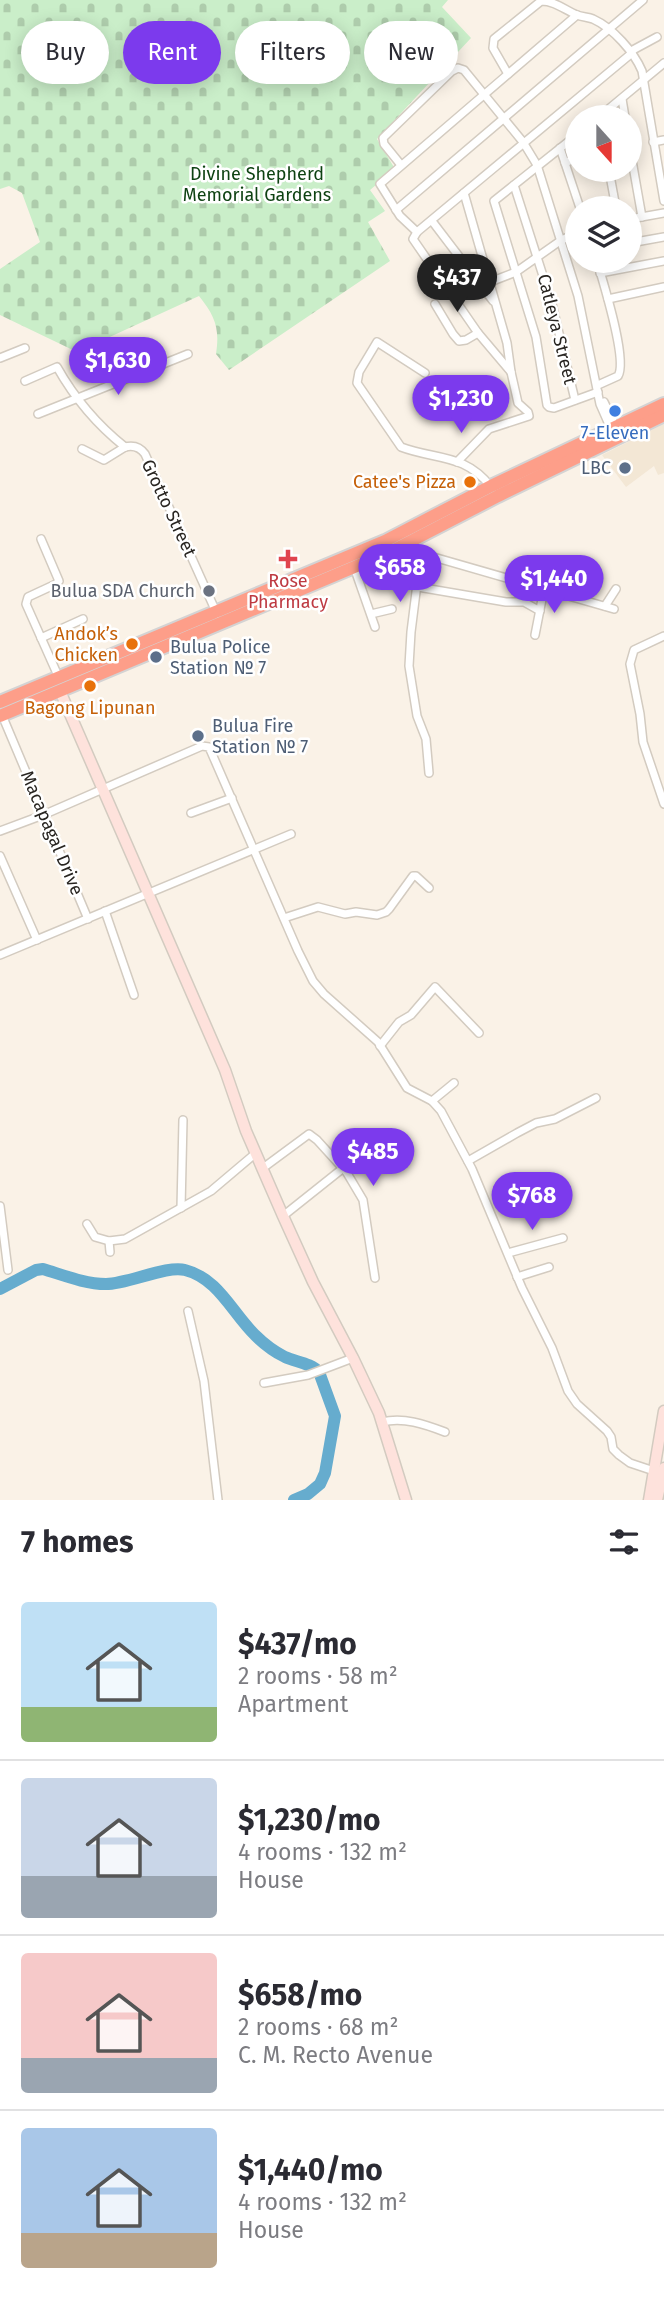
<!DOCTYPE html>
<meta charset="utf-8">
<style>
:root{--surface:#fff;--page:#f2f2f3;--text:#2b2b33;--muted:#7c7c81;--line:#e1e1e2;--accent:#7c3aed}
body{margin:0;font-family:"Fira Sans",sans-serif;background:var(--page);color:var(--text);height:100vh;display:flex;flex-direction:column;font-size:26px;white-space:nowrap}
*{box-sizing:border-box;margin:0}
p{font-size:23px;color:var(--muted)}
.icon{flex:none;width:38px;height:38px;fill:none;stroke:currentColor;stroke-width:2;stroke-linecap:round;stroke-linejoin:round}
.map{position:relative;height:1500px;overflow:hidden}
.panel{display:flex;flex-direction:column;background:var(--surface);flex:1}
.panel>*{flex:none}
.banner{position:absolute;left:21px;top:21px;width:623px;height:63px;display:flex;gap:14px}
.needle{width:46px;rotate:159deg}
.fabs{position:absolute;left:565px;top:105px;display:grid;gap:14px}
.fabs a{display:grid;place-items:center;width:77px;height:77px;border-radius:50%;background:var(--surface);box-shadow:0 4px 18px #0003;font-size:35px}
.price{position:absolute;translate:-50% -60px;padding:0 16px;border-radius:24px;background:var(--accent);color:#fff;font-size:23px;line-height:46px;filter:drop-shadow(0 2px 4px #0008)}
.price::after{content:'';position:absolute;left:50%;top:42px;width:21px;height:16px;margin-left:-10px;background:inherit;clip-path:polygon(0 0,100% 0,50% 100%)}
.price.selected{background:#222;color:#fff}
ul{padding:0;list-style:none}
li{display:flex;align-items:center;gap:21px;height:175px;padding:0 21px}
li+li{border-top:2px solid var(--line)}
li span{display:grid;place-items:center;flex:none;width:196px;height:140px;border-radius:7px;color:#555}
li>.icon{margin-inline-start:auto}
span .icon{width:84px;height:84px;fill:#fffc;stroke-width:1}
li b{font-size:30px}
h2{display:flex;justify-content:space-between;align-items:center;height:84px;padding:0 21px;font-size:30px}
.tag{padding:0 24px;border-radius:32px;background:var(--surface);box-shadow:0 4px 18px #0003;font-size:24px;line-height:63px}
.tag.selected{background:var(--accent);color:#fff}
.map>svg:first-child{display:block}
.built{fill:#f3e7d5}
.cemetery{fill:url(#cemetery-stones)}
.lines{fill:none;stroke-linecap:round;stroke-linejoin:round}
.river{stroke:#66acce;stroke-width:12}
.street-casing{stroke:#d3cbc0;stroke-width:10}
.secondary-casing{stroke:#d3cbc0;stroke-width:13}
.highway-casing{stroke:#d4d3d3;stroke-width:16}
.street{stroke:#fff;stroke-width:7}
.secondary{stroke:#fee2dc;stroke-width:10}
.highway{stroke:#fd9e89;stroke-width:12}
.shop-dot{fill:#3f7fe0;stroke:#fff;stroke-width:2.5}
.service-dot{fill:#5c6f8a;stroke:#fff;stroke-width:2.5}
.food-dot{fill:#e8710a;stroke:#fff;stroke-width:2.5}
.health-dot{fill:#e0444e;stroke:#fff;stroke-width:2.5}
.worship-dot{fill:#6b7280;stroke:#fff;stroke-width:2.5}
.labels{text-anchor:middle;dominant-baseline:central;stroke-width:5;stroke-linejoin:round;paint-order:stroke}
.park-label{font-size:18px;fill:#0e4212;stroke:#fff}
.street-label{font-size:18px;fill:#282521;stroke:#fff}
.shop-label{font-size:18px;fill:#366cbe;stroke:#fff}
.service-label{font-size:18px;fill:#4e5e75;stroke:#fff;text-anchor:start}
.food-label{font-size:18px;fill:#c56008;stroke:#fff;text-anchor:end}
.health-label{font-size:18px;fill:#be3a42;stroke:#fff}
.worship-label{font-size:18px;fill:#5b616d;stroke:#fff;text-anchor:end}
</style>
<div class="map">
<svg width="664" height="1500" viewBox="0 0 664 1500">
<defs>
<pattern id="cemetery-stones" width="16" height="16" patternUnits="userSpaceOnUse" patternTransform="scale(1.75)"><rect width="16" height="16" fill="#caeec9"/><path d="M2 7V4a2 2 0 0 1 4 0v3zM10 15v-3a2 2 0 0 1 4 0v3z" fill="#aeccac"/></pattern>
</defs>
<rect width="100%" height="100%" fill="#faf2e7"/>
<path class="built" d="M664,424V473L658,475L654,466L626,487L602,455Z"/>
<path class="cemetery" d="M0,0H448L442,7L471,38L377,139L395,169L370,190L385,211L368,222L390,261L229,370L216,354C220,328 215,316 199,296L77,352L0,315V269L40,242L22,193L9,186L0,189Z"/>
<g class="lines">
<path class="river" d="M0,1289L36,1270L43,1269C63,1275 85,1284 106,1284C128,1284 167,1265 185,1270C218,1278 233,1314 255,1335C263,1343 275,1352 285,1357C296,1362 311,1363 319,1372L335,1416L325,1473L320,1484L308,1494L294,1500"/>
<g class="street-casing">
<g id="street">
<path d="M631,51L657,37"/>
<path d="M508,74L493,48L494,39L541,1C555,1 565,10 577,15C582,17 588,17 593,19C613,28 634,52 642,71L664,201"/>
<path d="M622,99L625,117"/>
<path d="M599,117L664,63"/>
<path d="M578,134L494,201L536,337L547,405L549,407L554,408L598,392"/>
<path d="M653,142L664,140"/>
<path d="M560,148L580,208"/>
<path d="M630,149L642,217"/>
<path d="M565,163L578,157"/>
<path d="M401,165L384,144L383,138L452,71L458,68L464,70L523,142L537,165L578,296L600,404L611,429"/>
<path d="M609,170L616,208"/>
<path d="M514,185L552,304L575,400"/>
<path d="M396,210L643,0"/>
<path d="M630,219L664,213"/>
<path d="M432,221L493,301"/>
<path d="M417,232L400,216L380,184L577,15"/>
<path d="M630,243L664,237"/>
<path d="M597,261C603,282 628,360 618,376L598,385"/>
<path d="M600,273L664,261"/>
<path d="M490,282L516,272L560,241L578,232"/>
<path d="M608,299L664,287"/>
<path d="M435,304L453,334L459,341L466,340L478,333"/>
<path d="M0,358L25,348"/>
<path d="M511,372L478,333L413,239L417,232L632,53"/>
<path d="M425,373L377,342L359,372L357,383L401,447C435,460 465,453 491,487"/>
<path d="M25,381L57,367C75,399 96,424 125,447"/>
<path d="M604,402L616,427"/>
<path d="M38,414L188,354"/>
<path d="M125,447C133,445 140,447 145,454L217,614"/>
<path d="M82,449L104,460L125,447"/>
<path d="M457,462L489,429L529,416L528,412L518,403L511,372L507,343L464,193"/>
<path d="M41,539L59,581L56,584L28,597L26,604L59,678"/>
<path d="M414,541L418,576L411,632L409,666L417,716L426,739L429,773"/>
<path d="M416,552L614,609"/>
<path d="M354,567L375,627"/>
<path d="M418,587L506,602H524L540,611"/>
<path d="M605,606L616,589"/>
<path d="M371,614L392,609"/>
<path d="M535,635L544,589"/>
<path d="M664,636L634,650L630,664L640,714L643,742L664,804"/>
<path d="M41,638L83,619"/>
<path d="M2,715L88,919"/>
<path d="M191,813L232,798"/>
<path d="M0,831L43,815L202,746L209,747L298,951L313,981L324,994L378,1042L407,1088L432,1101L441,1111L472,1169L522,1288L552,1348L568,1391L577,1404L607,1431L611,1437L613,1449L619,1455L630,1463L657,1472"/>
<path d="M0,856L37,940"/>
<path d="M105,911L134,995"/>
<path d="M284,918L318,907L345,914L356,912L377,915L386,912L389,909L413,876H416L429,888"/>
<path d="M0,955L291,834"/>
<path d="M380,1046L399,1022L411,1015L435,987L479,1033"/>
<path d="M432,1101L454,1083"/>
<path d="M468,1161L517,1133L536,1123L555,1119L596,1098"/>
<path d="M263,1168L309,1134L317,1140L347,1173L363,1200L375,1278"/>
<path d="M0,1206L8,1270"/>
<path d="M181,1208L183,1120"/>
<path d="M283,1216L342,1169"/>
<path d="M87,1224L95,1237L109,1241L125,1239L211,1191L256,1153"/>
<path d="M109,1241L110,1252"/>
<path d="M508,1253L563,1238"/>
<path d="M517,1277L549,1267"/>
<path d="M188,1311L204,1381L218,1500"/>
<path d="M264,1383L308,1375L353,1358"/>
<path d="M382,1422C404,1417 424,1424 445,1432"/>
</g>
</g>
<g class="secondary-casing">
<g id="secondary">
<path d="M60,691L225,1070L246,1131L283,1216L313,1282L353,1358L379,1413L406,1500"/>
<path d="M649,1500L664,1411"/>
<path d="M657,1500L664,1468"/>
</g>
</g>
<g class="highway-casing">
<g id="highway">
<path d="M0,702L385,541L491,486L664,404"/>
<path d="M0,716L390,552L498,496L664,415"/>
</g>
</g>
<use href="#street" class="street"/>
<use href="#secondary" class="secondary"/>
<use href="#highway" class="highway"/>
</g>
<circle class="shop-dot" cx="615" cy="411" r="7"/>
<g class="service-dot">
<circle cx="625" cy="468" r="7"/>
<circle cx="156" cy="657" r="7"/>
<circle cx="198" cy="736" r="7"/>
</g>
<g class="food-dot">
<circle cx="470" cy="482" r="7"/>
<circle cx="132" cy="644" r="7"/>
<circle cx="90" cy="686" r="7"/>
</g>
<path class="health-dot" d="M284.5 548.5h7v7h7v7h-7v7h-7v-7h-7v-7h7z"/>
<circle class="worship-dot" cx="209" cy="591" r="7"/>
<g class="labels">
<g class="park-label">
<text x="257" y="174">Divine Shepherd<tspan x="257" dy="21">Memorial Gardens</tspan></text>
</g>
<g class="street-label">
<text transform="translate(557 329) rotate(76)">Catleya Street</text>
<text transform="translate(169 508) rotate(65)">Grotto Street</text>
<text transform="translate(52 833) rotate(67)">Macapagal Drive</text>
</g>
<g class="shop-label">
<text x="615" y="433">7-Eleven</text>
</g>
<g class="service-label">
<text x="611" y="468" text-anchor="end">LBC</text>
<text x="170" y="647">Bulua Police<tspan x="170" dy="21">Station № 7</tspan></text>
<text x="212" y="726">Bulua Fire<tspan x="212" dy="21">Station № 7</tspan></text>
</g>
<g class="food-label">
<text x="456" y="482">Catee's Pizza</text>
<text x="118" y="634">Andok’s<tspan x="118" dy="21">Chicken</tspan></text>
<text x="90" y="708" text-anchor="middle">Bagong Lipunan</text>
</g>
<g class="health-label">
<text x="288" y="581">Rose<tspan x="288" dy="21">Pharmacy</tspan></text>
</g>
<g class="worship-label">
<text x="195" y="591">Bulua SDA Church</text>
</g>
</g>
</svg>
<div class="fabs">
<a><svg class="needle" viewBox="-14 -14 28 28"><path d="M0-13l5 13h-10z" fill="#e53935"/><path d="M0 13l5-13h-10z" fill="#7c7c81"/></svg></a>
<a><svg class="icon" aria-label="layers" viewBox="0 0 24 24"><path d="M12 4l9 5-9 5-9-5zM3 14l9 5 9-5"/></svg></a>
</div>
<b class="price selected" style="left:457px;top:314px">$437</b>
<b class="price" style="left:118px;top:397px">$1,630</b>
<b class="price" style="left:461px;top:435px">$1,230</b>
<b class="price" style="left:400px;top:604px">$658</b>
<b class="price" style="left:554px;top:615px">$1,440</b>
<b class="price" style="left:373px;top:1188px">$485</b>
<b class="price" style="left:532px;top:1232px">$768</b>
<div class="banner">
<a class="tag">Buy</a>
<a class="tag selected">Rent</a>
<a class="tag">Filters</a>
<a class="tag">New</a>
</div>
</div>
<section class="panel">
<h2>7 homes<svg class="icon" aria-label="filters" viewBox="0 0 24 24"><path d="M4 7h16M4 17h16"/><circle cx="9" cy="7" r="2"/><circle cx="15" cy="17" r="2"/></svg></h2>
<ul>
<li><span style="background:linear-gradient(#bfe0f5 75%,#8fb573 0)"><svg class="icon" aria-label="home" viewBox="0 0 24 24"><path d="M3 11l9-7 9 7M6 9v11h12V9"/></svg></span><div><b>$437/mo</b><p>2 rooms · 58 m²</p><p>Apartment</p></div></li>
<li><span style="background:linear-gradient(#c9d6e8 70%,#9aa5b1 0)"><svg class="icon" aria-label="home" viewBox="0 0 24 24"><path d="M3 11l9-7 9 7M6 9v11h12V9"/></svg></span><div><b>$1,230/mo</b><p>4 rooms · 132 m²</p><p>House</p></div></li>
<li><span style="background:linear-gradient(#f6c9c9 75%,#9aa5b1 0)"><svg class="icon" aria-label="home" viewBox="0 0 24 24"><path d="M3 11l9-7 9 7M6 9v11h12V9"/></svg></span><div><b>$658/mo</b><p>2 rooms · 68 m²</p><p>C. M. Recto Avenue</p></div></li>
<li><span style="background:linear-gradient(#a9c7e8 75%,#b9a48a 0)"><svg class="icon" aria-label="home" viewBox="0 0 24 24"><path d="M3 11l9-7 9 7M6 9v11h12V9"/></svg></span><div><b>$1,440/mo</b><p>4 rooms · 132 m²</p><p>House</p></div></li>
</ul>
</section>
